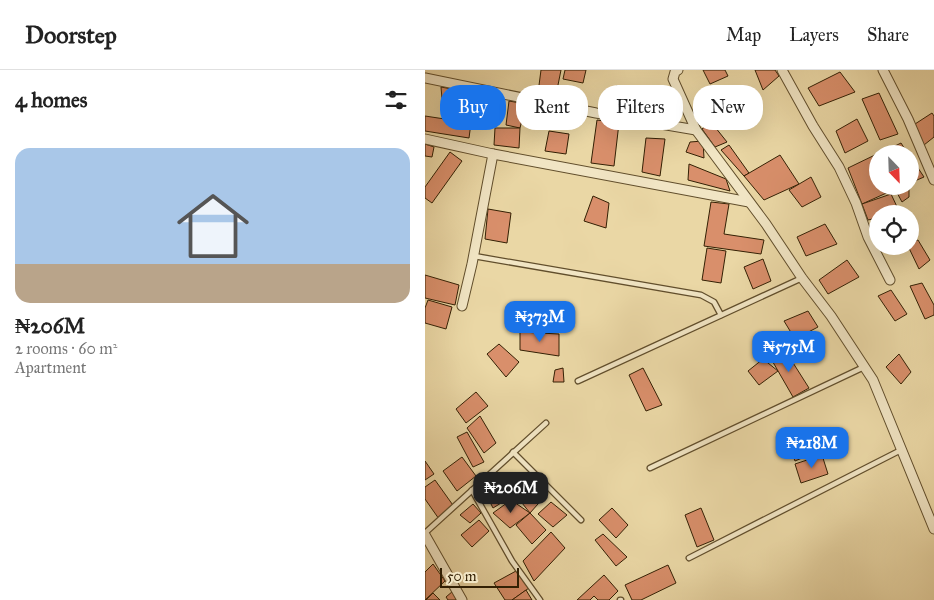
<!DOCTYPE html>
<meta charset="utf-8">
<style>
:root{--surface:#fff;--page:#f2f2f2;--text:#222;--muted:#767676;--line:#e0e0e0;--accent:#1a73e8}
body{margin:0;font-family:"IM FELL Great Primer",serif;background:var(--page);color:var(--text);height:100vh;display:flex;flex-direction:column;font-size:19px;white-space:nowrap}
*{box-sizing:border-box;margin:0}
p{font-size:16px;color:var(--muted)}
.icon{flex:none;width:28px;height:28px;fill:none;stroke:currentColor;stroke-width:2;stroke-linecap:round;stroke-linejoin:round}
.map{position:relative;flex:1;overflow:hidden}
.details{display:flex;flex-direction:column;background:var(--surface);width:425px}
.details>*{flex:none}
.banner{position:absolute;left:15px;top:15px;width:419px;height:45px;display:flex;gap:10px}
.needle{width:32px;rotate:157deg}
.fabs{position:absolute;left:444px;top:75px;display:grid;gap:10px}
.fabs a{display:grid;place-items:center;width:50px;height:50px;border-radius:50%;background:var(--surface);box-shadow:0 5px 20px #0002;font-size:25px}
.scale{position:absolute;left:15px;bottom:12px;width:79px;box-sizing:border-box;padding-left:5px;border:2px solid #332004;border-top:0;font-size:14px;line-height:18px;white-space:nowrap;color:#332004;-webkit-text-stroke:4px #f1e5c4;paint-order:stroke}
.price{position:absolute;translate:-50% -42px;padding:0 11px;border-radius:10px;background:var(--accent);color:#fff;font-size:16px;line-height:32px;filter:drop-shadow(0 1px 2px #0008)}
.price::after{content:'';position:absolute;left:50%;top:30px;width:15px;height:11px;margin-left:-8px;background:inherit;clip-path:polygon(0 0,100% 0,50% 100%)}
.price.current{background:#222;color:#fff}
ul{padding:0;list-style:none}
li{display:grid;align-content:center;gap:10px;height:265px;padding:0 15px}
li span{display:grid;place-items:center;height:155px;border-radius:15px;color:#555}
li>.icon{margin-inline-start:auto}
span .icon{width:90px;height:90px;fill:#fffc;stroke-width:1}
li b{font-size:21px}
h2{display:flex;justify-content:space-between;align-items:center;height:60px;padding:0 15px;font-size:21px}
.chip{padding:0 18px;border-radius:20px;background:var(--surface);box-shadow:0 5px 20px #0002;font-size:18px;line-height:45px}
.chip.current{background:var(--accent);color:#fff}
header{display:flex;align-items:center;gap:30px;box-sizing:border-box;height:70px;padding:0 25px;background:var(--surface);border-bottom:1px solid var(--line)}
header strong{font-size:24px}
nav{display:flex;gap:28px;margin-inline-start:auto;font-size:18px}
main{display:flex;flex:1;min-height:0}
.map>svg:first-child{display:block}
.building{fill:#d98f6b;stroke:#332004}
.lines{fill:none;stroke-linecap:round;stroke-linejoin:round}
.lane-casing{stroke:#614e2c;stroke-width:7}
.street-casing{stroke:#614e2c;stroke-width:11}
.lane{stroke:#f1e5c4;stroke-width:4.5}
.street{stroke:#f1e5c4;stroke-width:9}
</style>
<header>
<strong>Doorstep</strong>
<nav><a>Map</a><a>Layers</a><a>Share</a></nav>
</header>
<main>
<section class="details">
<h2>4 homes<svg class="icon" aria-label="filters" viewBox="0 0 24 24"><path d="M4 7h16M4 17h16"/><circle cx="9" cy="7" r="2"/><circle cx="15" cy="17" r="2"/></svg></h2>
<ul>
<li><span style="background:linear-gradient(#a9c7e8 75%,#b9a48a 0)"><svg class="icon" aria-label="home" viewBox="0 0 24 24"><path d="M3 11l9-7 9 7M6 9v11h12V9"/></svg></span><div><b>₦206M</b><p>2 rooms · 60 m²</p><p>Apartment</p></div></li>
</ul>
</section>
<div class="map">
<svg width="509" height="530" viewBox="0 0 509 530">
<rect width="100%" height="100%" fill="#ead7a5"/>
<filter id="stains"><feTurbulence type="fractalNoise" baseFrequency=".004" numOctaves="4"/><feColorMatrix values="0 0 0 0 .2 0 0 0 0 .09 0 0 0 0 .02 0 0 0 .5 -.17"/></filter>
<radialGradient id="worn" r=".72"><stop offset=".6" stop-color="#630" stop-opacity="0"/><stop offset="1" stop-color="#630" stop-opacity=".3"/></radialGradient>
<g class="building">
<path d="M116,0H136L131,25L113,23Z"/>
<path d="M140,0H161L158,13L138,9Z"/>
<path d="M278,0H300L303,6L285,14Z"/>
<path d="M330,0H350L354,6L338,20Z"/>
<path d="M415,2L430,22L394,36L383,18Z"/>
<path d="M191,16L229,22L225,42L188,36Z"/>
<path d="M16,17L53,24L48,49L32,48L35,33L17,29Z"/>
<path d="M454,23L473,64L455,70L437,29Z"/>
<path d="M84,31L101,34L95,58L81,55Z"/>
<path d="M507,43L509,46V67L499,75L490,54Z"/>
<path d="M0,46L46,53L44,68L0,61Z"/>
<path d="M432,49L443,71L420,83L411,61Z"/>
<path d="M172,50L194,53L189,96L166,93Z"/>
<path d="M286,52L302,72L290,77L277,59Z"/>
<path d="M70,58H95L94,78L69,75Z"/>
<path d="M124,61L144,64L141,84L120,81Z"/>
<path d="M221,68L240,69L235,106L217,102Z"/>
<path d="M278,71L279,88L261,82L265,72Z"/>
<path d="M476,73L483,84H454Z"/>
<path d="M0,74L9,77L7,87L0,86Z"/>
<path d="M304,75L324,103L319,106L296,80Z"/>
<path d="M25,82L37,91L7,133L0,128V117Z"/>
<path d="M452,84V116H477L437,134L423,98Z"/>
<path d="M355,85L374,114L339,130L319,106Z"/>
<path d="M485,86L499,107L485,113Z"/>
<path d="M264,94L301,109L305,121L263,110Z"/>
<path d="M386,107L396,127L377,137L364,120Z"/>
<path d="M477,116H484V127L477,132L470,119Z"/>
<path d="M466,124L474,141L466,144H452V148L443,150L437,134Z"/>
<path d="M168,126L184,133L181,158L159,151Z"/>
<path d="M286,132L304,134L299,164L339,170L336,184L279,176Z"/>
<path d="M63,139L86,143L82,173L60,169Z"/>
<path d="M400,154L412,174L381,186L372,167Z"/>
<path d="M493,170L505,190L494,199L483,176H485V173Z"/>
<path d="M282,178L301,181L296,213L277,210Z"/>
<path d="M338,189L346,211L328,219L319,197Z"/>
<path d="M422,190L434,207L403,224L394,210Z"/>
<path d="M0,205L34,215L30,235L0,228Z"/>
<path d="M497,213L509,235V245L500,249L485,216Z"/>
<path d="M466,220L482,244L470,251L453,226Z"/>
<path d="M3,230L27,237L21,259L0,253V238Z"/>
<path d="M383,241L393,257L370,269L359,251Z"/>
<path d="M95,262L134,264V286L95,280Z"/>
<path d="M74,274L94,292L81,307L62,284Z"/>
<path d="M358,277L384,318L368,327L345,287Z"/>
<path d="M474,284L486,302L476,314L461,297Z"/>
<path d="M338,289L353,301L334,315L323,301Z"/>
<path d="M138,298L139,312H128L130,300Z"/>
<path d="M218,298L237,335L221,341L204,305Z"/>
<path d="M51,322L63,336L41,353L31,339Z"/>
<path d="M55,346L71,373L59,383L42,358Z"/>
<path d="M381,361L391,382L370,391L362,370Z"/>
<path d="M42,362L59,392L48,397L32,367Z"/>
<path d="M397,385L403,404L376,413L370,394Z"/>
<path d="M37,387L51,406L32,421L18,401Z"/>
<path d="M0,391L9,404L0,410Z"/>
<path d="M72,406L89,425L68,438L59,420Z"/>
<path d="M10,410L30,438L14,449L0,429V417Z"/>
<path d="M110,413L121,425L105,443L93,428Z"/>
<path d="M86,430L105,443L85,458L68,443Z"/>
<path d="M126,432L142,445L128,457L113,444Z"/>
<path d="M48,434L56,443L45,453L35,445Z"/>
<path d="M187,438L203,455L191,468L174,450Z"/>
<path d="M276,438L289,470L272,477L260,445Z"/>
<path d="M105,443L121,460L107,474L91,455Z"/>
<path d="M54,450L64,461L47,477L36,465Z"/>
<path d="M126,462L140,478L109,511L98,491Z"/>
<path d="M178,464L202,487L191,496L170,470Z"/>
<path d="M8,494L20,511L0,530V502Z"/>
<path d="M243,495L251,513L216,530H207L200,515Z"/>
<path d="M91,501L104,518L87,530H80L69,513Z"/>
<path d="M179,505L193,521L184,530H173L169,526L165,530H152Z"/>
<path d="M101,520L107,530H87Z"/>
<path d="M28,521L33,528L30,530H23L21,527Z"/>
<path d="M8,523L15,530H1Z"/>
</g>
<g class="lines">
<g class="lane-casing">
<g id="lane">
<path d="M49,186L276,225L289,232L296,245"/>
<path d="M153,311L377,208"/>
<path d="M88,382L156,450"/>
<path d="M225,398L439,297"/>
<path d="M47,420L87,491L115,530"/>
<path d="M0,463L121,353"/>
<path d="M264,488L476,380"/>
<path d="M195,530H196"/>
</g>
</g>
<g class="street-casing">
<g id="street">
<path d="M253,0L250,2L248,9L271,60L341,154L377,208L406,246L448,310L509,459"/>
<path d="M357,0L388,56L414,97L431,133L443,167L465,210"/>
<path d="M458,0L483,49L509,110"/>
<path d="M0,8L171,43L271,60"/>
<path d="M0,69L68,84L324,132"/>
<path d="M37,236L47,194L68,84"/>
<path d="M0,465L37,530"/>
</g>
</g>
<use href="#lane" class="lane"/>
<use href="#street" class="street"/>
</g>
<rect width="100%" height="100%" filter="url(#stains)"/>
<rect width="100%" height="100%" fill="url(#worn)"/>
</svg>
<div class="fabs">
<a><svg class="needle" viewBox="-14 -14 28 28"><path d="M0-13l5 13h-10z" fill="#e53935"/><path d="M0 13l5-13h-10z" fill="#767676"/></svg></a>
<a><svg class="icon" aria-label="locate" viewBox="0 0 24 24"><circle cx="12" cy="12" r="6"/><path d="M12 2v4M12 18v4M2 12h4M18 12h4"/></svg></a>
</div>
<div class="scale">50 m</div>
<b class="price" style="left:115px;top:273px">₦373M</b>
<b class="price" style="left:364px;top:303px">₦575M</b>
<b class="price" style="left:387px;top:399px">₦218M</b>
<b class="price current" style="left:86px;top:444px">₦206M</b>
<div class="banner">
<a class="chip current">Buy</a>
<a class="chip">Rent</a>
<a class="chip">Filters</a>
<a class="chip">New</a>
</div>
</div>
</main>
